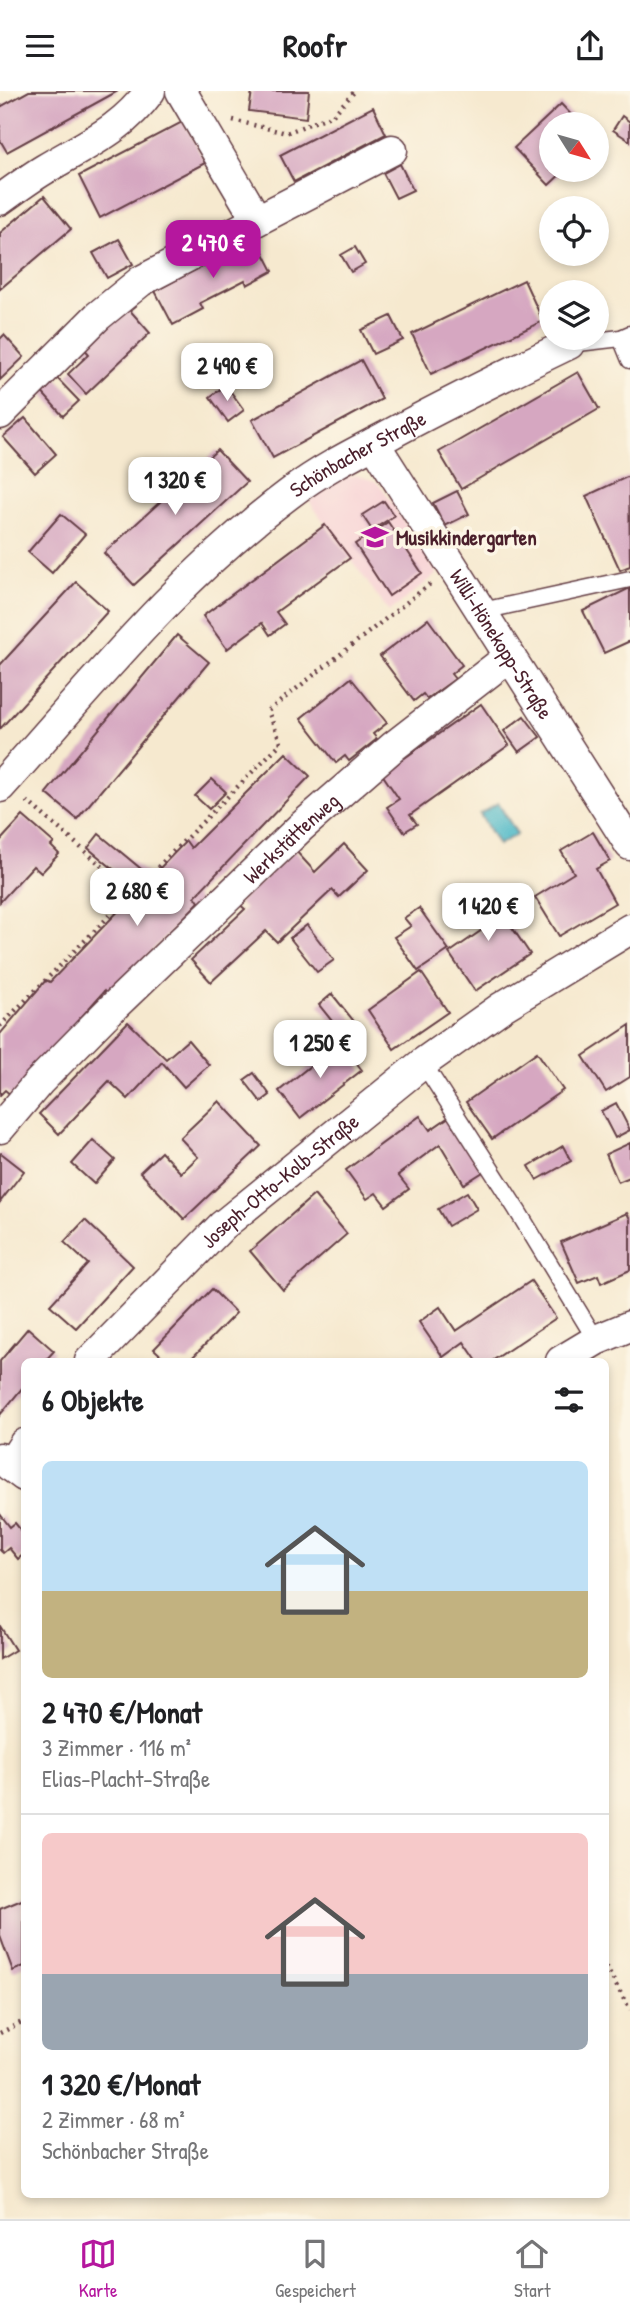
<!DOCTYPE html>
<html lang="de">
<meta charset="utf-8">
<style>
:root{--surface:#fff;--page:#f6f6f6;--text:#202124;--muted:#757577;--line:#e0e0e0;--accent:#b5179e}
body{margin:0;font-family:"Patrick Hand",sans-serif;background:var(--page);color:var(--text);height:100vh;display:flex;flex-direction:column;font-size:26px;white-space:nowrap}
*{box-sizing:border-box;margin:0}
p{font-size:23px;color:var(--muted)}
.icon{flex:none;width:38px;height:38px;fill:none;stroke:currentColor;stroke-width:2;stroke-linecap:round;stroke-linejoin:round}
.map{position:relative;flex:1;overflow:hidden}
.details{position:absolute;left:21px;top:1267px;width:588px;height:840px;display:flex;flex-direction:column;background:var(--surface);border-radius:10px;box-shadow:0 4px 10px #0003}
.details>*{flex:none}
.needle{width:46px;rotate:127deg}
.buttons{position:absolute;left:539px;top:21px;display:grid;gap:14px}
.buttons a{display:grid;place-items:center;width:70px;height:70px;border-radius:50%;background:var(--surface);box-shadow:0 4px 10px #0003;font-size:35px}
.price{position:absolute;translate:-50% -60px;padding:0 16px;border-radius:14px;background:#fff;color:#222;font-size:23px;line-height:46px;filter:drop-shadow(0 2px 4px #0008)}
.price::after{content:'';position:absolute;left:50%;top:42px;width:21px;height:16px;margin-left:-10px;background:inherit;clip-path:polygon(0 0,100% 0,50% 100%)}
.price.active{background:var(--accent);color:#fff}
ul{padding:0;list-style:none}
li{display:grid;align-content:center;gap:14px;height:371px;padding:0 21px}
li+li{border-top:2px solid var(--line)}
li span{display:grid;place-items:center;height:217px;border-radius:10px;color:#555}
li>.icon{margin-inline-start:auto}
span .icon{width:126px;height:126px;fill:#fffc;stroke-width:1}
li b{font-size:30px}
h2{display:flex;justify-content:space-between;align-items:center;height:84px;padding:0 21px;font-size:30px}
header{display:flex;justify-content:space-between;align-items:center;height:91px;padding:0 21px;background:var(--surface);font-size:32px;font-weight:700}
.menu{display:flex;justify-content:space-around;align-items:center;height:98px;border-top:2px solid var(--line);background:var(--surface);font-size:19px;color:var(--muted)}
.menu a{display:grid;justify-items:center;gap:4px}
.menu .active{color:var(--accent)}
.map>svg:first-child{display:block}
.built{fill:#f7cfd4}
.water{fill:#4cb8c7;stroke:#4b6c79;stroke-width:2}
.building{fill:#d6a7c1}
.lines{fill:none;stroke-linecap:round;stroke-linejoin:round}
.service-casing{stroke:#643d44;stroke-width:19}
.minor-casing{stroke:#643d44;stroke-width:33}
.path{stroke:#643d44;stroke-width:4.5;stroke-dasharray:2 5;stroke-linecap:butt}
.service{stroke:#fff;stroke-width:16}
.minor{stroke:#fff;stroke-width:30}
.labels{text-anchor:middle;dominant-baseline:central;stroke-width:7;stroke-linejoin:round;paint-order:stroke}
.street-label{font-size:21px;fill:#4a1f2b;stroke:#fcf5e5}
.poi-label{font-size:21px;font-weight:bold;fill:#4a1f2b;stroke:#fcf5e5;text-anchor:start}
</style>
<header><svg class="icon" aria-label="menu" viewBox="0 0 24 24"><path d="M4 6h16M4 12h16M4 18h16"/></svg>Roofr<svg class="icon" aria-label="share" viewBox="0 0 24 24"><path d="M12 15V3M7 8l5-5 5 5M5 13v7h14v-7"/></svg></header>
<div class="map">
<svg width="630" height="2128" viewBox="0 0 630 2128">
<rect width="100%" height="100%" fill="#fcf5e5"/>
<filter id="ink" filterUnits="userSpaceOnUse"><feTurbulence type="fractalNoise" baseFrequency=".0143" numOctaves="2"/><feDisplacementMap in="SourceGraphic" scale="14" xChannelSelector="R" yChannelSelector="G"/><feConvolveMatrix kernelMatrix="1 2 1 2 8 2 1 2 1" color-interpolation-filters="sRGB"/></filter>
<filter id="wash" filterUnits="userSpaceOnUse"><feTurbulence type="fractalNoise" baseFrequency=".00686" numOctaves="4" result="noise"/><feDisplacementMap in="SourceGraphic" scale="28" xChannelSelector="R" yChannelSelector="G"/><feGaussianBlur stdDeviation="1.57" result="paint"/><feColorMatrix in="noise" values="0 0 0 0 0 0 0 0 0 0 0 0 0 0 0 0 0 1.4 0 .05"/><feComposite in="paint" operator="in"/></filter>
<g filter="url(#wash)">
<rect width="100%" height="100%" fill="#f6e9cf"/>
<path class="built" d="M356,384L375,390L383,398L437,483L389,521L309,410L340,388Z"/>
<path class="water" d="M498,712L517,743L498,754L480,723Z"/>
<g id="blocks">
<g class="building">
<path d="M29,0H118L7,61L0,49V16Z"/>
<path d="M252,0H309L306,27L249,20Z"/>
<path d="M561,13L580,33H551V79H565L549,94L514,57Z"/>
<path d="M373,16L386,43L294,91L280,64Z"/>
<path d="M622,25L630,31V50L613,39Z"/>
<path d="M184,30L205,72L100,127L79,85Z"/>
<path d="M400,73L413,99L396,107L383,82Z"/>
<path d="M44,105L71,138L0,198V142Z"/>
<path d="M256,147L273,180L247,194L245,189L200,212L203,218L173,234L155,200Z"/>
<path d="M119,148L133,173L107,187L93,162Z"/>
<path d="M355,156L365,173L351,181L341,164Z"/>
<path d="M524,189L543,230L431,283L412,243Z"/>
<path d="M127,216L150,242L86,303L68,283L89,263L83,256Z"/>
<path d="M391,225L403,249L373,263L361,239Z"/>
<path d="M4,244L24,266L0,289V248Z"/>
<path d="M361,269L382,308L273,367L252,329Z"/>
<path d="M578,281L599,318L461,398L439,361Z"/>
<path d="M54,284L79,310L63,325L39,298Z"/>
<path d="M226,294L244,319L228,331L210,306Z"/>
<path d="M25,327L56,363L35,382L3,346Z"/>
<path d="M217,359L247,391L134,494L104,462Z"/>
<path d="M629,385L630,475L620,479L586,405Z"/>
<path d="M457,400L469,423L445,435L433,412Z"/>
<path d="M384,410L394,425L372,439L362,424Z"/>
<path d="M61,423L85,443L52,482L28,461Z"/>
<path d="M388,431L422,482L389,505L355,453Z"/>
<path d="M325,434L350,467L276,521L285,533L270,544L262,532L227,558L203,525Z"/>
<path d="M76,491L108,520L0,638V574Z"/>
<path d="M630,497V550L604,562L583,520Z"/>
<path d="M428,528L462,574L451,583L455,588L427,608L423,603L414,610L380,565Z"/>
<path d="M177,544L209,571L77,728L46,702Z"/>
<path d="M351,587L387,632L373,643L377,648L349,670L345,665L336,672L301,627Z"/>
<path d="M481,613L509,654L410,724L417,733L404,741L387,716L399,708L382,683Z"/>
<path d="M524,625L540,646L519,661L504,640Z"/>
<path d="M286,662L310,685L195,805L199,811L108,905L104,900L12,1005L5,999L0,1004V943L46,889L50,891L186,750L191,757Z"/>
<path d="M212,688L226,701L209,718L195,705Z"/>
<path d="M23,725L54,752L51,755L59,763L41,782L33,775L0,811V750Z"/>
<path d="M593,741L610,770L596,778L615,812L559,845L535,806L574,782L561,760Z"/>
<path d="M99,743L146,782L135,796L88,757Z"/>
<path d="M344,753L368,779L339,806L332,799L277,851L266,840L211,891L191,869L245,818L238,812L295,759L315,781Z"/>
<path d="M484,795L530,863L475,900L449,862L482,839L462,810Z"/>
<path d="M419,817L449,859L418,880L394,846L411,835L404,827Z"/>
<path d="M307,834L334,869L317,881L290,847Z"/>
<path d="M421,881L448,921L394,958L368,919Z"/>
<path d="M332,903L357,934L344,945L319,914Z"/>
<path d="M128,931L166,968L188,949L209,974L184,996L162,971L128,1008L109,990L59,1043L39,1023Z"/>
<path d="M630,934V986L606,1001L583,965Z"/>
<path d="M340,951L362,979L300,1027L279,1000Z"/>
<path d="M537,961L563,999L492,1048L466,1011Z"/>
<path d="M254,982L270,1004L261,1011L244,989Z"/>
<path d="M219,1010L261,1055L184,1128L140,1081L161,1061L181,1082L198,1066L180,1047Z"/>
<path d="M616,1012L630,1039L615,1047L601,1020Z"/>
<path d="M420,1025L430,1039L449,1026L483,1081L464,1093L440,1053L398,1084L409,1098L386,1115L376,1102L367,1108L346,1079Z"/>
<path d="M93,1049L115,1069L94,1093L72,1073Z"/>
<path d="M630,1052V1086L618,1091L606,1063Z"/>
<path d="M563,1055L571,1070L537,1089L529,1075Z"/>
<path d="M1,1062L24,1080L0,1111V1063Z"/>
<path d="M467,1101L477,1118L448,1135L438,1118Z"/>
<path d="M314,1104L347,1143L283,1199L250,1160Z"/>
<path d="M627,1122L630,1128V1179L601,1192L598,1184L579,1192L561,1151Z"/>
<path d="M85,1129L133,1175L76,1237L50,1214L88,1173L64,1151Z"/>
<path d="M531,1190L556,1227L492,1270H477L464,1251L443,1266L419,1231L440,1216L456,1240Z"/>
<path d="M212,1198L236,1222L189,1270H167L154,1258Z"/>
<path d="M28,1237L54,1260L45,1270H24V1295L0,1324V1270Z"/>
<path d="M0,1423L10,1436L15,1432L24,1443V1463L18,1468L9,1457L3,1462L0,1459Z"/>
<path d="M0,1535L15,1559L0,1568Z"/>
<path d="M24,1808V1875L13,1880L0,1845V1818Z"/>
</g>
</g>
</g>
<g filter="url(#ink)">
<use href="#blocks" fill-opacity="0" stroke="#643d44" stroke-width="2"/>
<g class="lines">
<g class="service-casing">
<g id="service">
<path d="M621,247L630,269"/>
<path d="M569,253L621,247L630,243"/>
<path d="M482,520L630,488"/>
<path d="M423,972L517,1119L596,1249"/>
</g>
</g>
<g class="minor-casing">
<g id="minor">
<path d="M181,0L257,129"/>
<path d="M0,109C15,98 30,87 45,78C86,53 121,40 150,0"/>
<path d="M0,323L98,225L141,190L392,59"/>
<path id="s1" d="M374,352L630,754"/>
<path id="s2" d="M0,696C92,594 178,486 289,403C319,380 352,363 385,346C445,313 507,283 569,253"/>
<path id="s3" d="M0,1037L39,991L109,920L301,736L394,655L510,565"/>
<path id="s4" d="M90,1270L222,1135L423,972L502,916L630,838"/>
<path d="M561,1270L596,1249L630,1235"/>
<path d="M0,1367L24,1385"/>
<path d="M10,1375L24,1353"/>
</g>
</g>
<g class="path">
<path d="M233,29L286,42L333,24L355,0"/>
<path d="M27,710L132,801"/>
<path d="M0,935L281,652L268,620L430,493"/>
<path d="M606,1876L630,1919"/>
<path d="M0,1942L24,1930"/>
</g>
<use href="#service" class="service"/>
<use href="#minor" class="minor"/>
</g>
</g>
<defs>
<g id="school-bare" transform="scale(2.1)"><path d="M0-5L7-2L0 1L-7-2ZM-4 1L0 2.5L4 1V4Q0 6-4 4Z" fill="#b5179e" stroke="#fcf5e5" stroke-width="2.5" paint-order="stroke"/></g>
</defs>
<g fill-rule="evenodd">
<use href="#school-bare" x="375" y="446"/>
</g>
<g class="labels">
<g class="street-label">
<text stroke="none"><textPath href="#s2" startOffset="492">Schönbacher Straße</textPath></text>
<text stroke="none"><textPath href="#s1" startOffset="238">Willi-Hönekopp-Straße</textPath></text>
<text stroke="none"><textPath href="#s3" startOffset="411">Werkstättenweg</textPath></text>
<text stroke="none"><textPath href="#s4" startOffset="262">Joseph-Otto-Kolb-Straße</textPath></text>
</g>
<g class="poi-label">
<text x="396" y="446">Musikkindergarten</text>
</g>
</g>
</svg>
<div class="buttons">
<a><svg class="needle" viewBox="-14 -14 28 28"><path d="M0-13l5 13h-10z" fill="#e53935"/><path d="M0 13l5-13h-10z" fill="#757577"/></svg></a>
<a><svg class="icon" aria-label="locate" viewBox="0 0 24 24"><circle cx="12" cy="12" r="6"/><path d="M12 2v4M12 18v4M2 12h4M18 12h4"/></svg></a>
<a><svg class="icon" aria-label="layers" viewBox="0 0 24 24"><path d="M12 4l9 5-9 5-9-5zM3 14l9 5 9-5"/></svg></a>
</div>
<b class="price active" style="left:213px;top:189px">2 470 €</b>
<b class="price" style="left:227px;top:312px">2 490 €</b>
<b class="price" style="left:175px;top:426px">1 320 €</b>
<b class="price" style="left:137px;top:837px">2 680 €</b>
<b class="price" style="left:488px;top:852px">1 420 €</b>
<b class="price" style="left:320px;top:989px">1 250 €</b>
<section class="details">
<h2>6 Objekte<svg class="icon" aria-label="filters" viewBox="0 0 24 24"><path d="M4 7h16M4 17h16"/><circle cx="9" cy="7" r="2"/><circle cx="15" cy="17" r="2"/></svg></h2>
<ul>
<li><span style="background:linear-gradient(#bfe0f5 60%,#c2b280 0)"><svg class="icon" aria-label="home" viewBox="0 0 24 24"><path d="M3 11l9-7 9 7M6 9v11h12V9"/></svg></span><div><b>2 470 €/Monat</b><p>3 Zimmer · 116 m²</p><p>Elias-Placht-Straße</p></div></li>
<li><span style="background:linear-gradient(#f6c9c9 65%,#9aa5b1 0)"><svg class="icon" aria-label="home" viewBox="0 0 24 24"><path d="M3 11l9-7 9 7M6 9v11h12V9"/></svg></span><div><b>1 320 €/Monat</b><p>2 Zimmer · 68 m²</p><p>Schönbacher Straße</p></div></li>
</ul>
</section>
</div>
<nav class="menu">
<a class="active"><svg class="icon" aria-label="map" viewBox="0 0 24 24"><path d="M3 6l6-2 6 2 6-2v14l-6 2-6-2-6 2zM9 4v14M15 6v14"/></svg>Karte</a>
<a><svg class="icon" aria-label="saved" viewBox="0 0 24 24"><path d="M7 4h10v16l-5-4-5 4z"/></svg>Gespeichert</a>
<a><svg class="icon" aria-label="home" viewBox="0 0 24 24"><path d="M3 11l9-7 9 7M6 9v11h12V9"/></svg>Start</a>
</nav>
